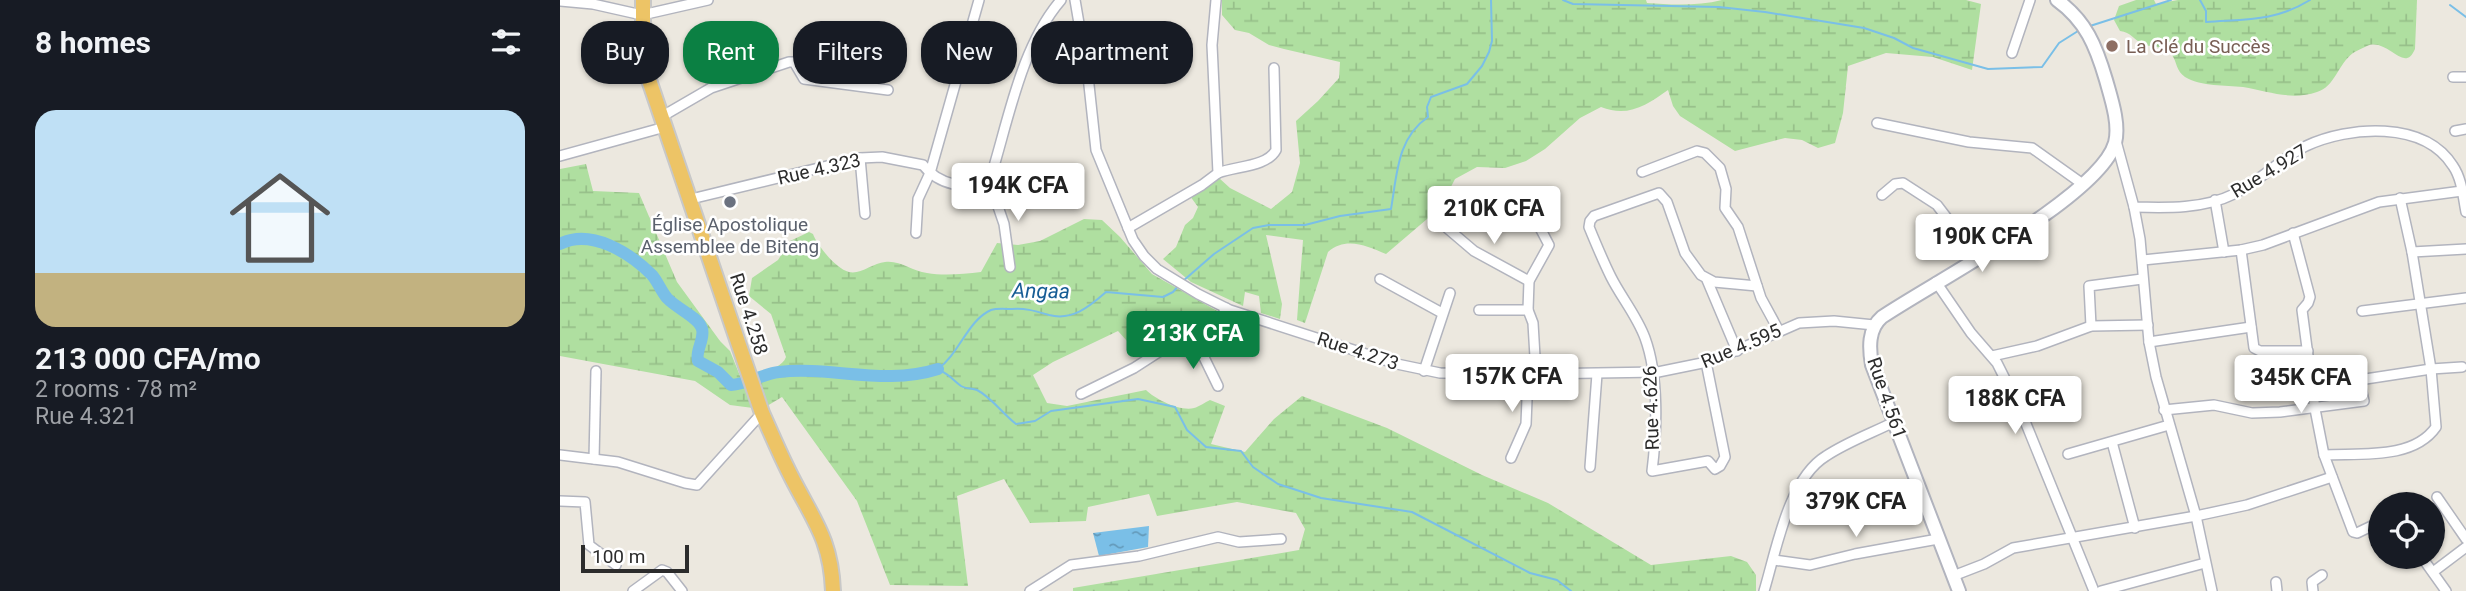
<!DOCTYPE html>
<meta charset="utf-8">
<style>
:root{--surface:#171b24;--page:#242831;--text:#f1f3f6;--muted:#9ea1a6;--accent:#0b8043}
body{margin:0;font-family:Roboto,sans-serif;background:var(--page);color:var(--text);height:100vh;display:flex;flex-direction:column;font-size:26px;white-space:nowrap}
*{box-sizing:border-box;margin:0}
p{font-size:23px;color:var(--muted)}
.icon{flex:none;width:38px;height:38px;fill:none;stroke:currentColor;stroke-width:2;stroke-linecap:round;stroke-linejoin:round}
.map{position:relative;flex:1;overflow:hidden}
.sheet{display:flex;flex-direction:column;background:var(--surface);width:560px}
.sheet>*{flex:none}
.top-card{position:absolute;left:21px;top:21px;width:665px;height:63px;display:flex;gap:14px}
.fabs{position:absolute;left:1808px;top:492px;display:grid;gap:14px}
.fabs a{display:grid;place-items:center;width:77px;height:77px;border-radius:50%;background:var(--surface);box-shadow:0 2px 5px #0004;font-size:35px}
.scale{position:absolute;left:21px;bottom:18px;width:108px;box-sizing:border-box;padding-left:7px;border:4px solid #2c2c2c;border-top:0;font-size:19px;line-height:24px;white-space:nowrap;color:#2c2c2c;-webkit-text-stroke:5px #fff;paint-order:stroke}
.price{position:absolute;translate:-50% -60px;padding:0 16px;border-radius:7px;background:#fff;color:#222;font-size:23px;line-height:46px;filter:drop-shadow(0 2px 4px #0008)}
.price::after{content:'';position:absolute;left:50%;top:42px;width:21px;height:16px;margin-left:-10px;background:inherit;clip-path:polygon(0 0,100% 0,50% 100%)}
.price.on{background:var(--accent);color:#fff}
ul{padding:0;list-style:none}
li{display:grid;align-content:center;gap:14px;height:371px;padding:0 35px}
li span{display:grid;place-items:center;height:217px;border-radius:21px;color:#555}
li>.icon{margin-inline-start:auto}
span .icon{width:126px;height:126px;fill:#fffc;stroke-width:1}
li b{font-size:30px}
h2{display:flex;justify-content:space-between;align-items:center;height:84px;padding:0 35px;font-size:30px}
.pill{padding:0 24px;border-radius:28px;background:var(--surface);box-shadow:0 2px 5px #0004;font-size:24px;line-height:63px}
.pill.on{background:var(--accent);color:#fff}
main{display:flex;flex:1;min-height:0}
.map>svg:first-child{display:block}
.wetland{fill:url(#wetland-marsh)}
.water{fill:url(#water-ripples)}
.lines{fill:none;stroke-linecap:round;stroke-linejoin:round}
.stream{stroke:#7abfe7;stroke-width:2}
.river{stroke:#7abfe7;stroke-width:12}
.minor-casing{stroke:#b2b4be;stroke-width:12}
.secondary-casing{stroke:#b2b4be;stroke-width:16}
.trunk-casing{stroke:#c8c8c8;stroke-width:18}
.minor{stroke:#fff;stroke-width:9}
.secondary{stroke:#fff;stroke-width:12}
.trunk{stroke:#edc466;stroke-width:14}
.education-dot{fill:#8d6e63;stroke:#fff;stroke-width:2.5}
.worship-dot{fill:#6b7280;stroke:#fff;stroke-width:2.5}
.labels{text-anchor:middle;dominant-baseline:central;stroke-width:5;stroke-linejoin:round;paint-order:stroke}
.education-label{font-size:19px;fill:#785e54;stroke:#fff;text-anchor:start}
.street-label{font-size:19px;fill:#2c2c2c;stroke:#fff}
.worship-label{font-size:19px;fill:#5b616d;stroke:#fff}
.water-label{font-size:21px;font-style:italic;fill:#175d95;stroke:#fff}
</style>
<main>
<section class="sheet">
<h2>8 homes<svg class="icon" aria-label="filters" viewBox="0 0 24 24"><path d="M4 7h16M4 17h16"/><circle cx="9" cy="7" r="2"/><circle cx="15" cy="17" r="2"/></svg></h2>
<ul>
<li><span style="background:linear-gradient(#bfe0f5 75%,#c2b280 0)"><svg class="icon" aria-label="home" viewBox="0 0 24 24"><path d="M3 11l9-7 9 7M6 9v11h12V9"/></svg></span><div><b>213 000 CFA/mo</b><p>2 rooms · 78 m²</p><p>Rue 4.321</p></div></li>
</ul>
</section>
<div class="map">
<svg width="1906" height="591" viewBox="0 0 1906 591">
<defs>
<pattern id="wetland-marsh" width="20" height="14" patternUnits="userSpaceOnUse" patternTransform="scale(1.75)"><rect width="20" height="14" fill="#afdfa0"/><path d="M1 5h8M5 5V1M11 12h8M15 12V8" fill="none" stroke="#97c08a"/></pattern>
<pattern id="water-ripples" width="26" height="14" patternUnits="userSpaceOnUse" patternTransform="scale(1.75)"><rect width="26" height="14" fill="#7abfe7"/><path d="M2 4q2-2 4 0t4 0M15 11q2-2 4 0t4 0" fill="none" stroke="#649bbb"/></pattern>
</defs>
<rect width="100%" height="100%" fill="#ece8df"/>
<g class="wetland">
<path d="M662,0H1086L1087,3C1112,5 1138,6 1162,0H1406L1421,4L1412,70L1373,57L1326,53L1288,66L1283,113L1275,143L1258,148L1242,140L1225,138L1175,151L1120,116L1113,106L1108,90C1087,105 1068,118 1041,107L1020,118L985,149L966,161L945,168L917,167L895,179L880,208L826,254C807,246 786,236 768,252L745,323L737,320L743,240L706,235L722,304L720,319L701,313L699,296L685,292L683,306L631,282L603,259L616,247L625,225L633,218L638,207L630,196L659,178L670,188L711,209L732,192L740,163L736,121L758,101L779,78L780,62L724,49L709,45L689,33L675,30L662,15Z"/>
<path d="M1576,0H1594L1596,4L1618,0H1857L1855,49C1844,75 1828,37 1807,46C1802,48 1797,51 1793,53C1778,64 1775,87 1757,92C1731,101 1708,91 1683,87C1665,85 1642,87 1625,77C1616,71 1617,62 1612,55C1605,45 1592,48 1583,44C1574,40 1571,32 1560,31L1554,20L1559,6Z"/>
<path d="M26,164L33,191L79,193L117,282L160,341L170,351L193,408L170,405L135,381L0,356V169Z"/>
<path d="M524,219L542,220L560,237L592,274L659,312L645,331L611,314L567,341L558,331L493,362L473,375L487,403L507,406L586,390C595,399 621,412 634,408C639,407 645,402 650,400L665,406L651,444L685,452L714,419L742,396L827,428L922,475L988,503L1091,565L1171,556L1187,562L1196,575V591H513V588L739,550L745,529L736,513L677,502L597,516L589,494L528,507L526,521L470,523L444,479L397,496L408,586L330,585L297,501L222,397L207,406L197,374C207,370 222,368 226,357L211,314L189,296L192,278L218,260L230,241L249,232L253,234C257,245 276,269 289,272C300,275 313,263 325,262C340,260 352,271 367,273C384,276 403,274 421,272L437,243L458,245L480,241Z"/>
</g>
<path class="water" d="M589,526L588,547L539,556L533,533Z"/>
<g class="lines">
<g class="stream">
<path d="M1003,0L1013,4L1159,7L1205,12L1304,28L1334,38L1353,48L1428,69L1482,67L1499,43L1518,31"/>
<path d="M1640,0L1646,11V22C1684,19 1715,22 1750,0"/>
<path d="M1890,5L1906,17"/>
<path d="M1530,26L1611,0"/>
<path d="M623,281L654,254L693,228L709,225H745L780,216L831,209C837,175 837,138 868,117L867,107L871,97L907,84L922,66L929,52L932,41L931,0"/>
<path d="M378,369C399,354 408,320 431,310C437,308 445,309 452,309C466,308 475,311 489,315C512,321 529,307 546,292L603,297L613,292L619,285"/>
<path d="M379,370C389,374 393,380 401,386C406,389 412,388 417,390C431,397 443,414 456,424L475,421L491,411L578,399L615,407L627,430L646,447L681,451L693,467L718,484L761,498L852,512L970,573L997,580L1011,591"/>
</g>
<path class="river" d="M0,244C31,228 70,253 92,275C98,282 101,291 107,298C117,309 139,317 142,329C145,340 135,350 138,361L158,372L171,385C188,384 202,374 219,372C272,366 325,386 378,369"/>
<g class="minor-casing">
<g id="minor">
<path d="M515,0L528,76L536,150L573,240L584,256L597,269L638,294L670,310L837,364L880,373L976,374L1098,372L1152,361L1239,323L1274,321L1314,325"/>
<path d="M0,1L33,4L82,15L148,0"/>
<path d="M1452,53L1470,0"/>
<path d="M1893,77H1906"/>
<path d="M101,117L151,88L229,62H234L244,79L328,90"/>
<path d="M1317,123L1409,142L1472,148L1524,185"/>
<path d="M1895,131L1906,129"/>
<path d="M1556,141L1574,207C1607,208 1644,209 1674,194C1700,181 1720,159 1746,146C1789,126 1864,120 1893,166C1902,179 1903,197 1906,212"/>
<path d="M0,156L105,127"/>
<path d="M300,158L305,214"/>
<path d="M1082,172L1137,151L1145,153L1160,168L1166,189L1165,208L1178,227L1201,298L1219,331"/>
<path d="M658,173C675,166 707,167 716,150L714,68"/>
<path d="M431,186L444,224L450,267"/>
<path d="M1322,195L1335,184L1343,183L1377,205L1393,226L1410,262"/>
<path d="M131,199L300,158L322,157L363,165C380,187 405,187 431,186L432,173C449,117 462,45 501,0"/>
<path d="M1655,200L1664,252"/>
<path d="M966,201L989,245L969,281L968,310L973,323L976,374"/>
<path d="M1574,207L1580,239L1589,342L1596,377L1636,516L1652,591"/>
<path d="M568,228L642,185L658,173L652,45L656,0"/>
<path d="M887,228L914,251L969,281"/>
<path d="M356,233L358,199L370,173L419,0"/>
<path d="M1733,233L1750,297L1748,303L1742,310L1755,409L1764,455L1793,532L1797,533L1820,522"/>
<path d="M1681,250L1694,348L1700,351H1748"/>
<path d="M1852,252L1906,249"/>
<path d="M1583,260L1681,250L1703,245L1819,202L1902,191"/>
<path d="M820,279L882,313"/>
<path d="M1147,280L1177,351"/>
<path d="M1376,282L1411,333L1437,363L1460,409L1534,591"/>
<path d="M919,310H968"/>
<path d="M1802,311L1906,298"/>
<path d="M1531,326L1529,286L1582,279"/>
<path d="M1589,342L1691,327"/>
<path d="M637,343L658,386"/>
<path d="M1432,356L1477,346L1531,326L1588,325"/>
<path d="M1146,362L1165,457L1160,466L1155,469L1148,461L1092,471C1097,431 1099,376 1085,338C1077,316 1061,297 1051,277C1043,261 1036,244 1029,227L1030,221L1034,216L1099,193L1107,202L1125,253L1141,275L1154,282L1197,286"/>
<path d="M864,371L890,293"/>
<path d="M521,394L574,368L622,337H627L637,343C654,337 658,323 666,308"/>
<path d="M1604,410L1654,405L1692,413L1720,412L1804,401L1799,380L1871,369L1902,367"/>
<path d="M1552,442L1575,528"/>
<path d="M1508,454L1609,425"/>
<path d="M0,455L58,462L125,483L137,485L202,413"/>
<path d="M1764,455C1800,453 1853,460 1876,427L1871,369L1852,252L1840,198"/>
<path d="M951,458L966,424L968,374"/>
<path d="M34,459L36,371"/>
<path d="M1030,467L1037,374"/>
<path d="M1877,497L1906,539"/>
<path d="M0,501L25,502L29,545L56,565"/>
<path d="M1861,556L1886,591"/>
<path d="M1214,560L1250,565L1295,554L1378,539"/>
<path d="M1873,572L1906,547"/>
<path d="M1393,576L1424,564L1453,548L1636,516L1687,505L1772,477"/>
<path d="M1716,582L1717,591"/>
<path d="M73,591L102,570L107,572L122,591"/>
<path d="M470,591L511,565L579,556L658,537L679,542L721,539"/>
<path d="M1204,591C1216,552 1228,479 1266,456C1287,442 1312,433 1334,422"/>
<path d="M1541,591L1645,563"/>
<path d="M1753,591L1752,582L1762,575"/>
</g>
</g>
<g class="secondary-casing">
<path id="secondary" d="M1399,591L1312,365C1309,348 1308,329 1322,317C1372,283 1540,196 1555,143C1560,124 1551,98 1546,80C1536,46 1526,21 1497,0"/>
</g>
<g class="trunk-casing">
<path id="trunk" d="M83,0V47L89,80L202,413C212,435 221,457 232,478C254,521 271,540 273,591"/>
</g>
<use href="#minor" class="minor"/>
<use href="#secondary" class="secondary"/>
<use href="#trunk" class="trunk"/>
</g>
<circle class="education-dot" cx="1552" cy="46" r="7"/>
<circle class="worship-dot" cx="170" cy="202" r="7"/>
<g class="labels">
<g class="education-label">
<text x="1566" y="46">La Clé du Succès</text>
</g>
<g class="street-label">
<text transform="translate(259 169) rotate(-13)">Rue 4.323</text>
<text transform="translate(1709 171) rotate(-31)">Rue 4.927</text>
<text transform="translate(189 314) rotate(72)">Rue 4.258</text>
<text transform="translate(1181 346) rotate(-23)">Rue 4.595</text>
<text transform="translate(798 351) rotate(18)">Rue 4.273</text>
<text transform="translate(1327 398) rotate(71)">Rue 4.561</text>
<text transform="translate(1091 408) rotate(-92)">Rue 4.626</text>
</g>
<g class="worship-label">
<text x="170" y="224">Église Apostolique<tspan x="170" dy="22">Assemblee de Biteng</tspan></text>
</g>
<g class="water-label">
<text transform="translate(481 291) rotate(1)">Angaa</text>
</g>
</g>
</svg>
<div class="fabs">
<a><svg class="icon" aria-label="locate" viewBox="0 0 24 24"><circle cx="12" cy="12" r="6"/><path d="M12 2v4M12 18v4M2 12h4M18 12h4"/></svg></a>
</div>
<div class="scale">100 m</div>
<b class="price" style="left:458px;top:223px">194K CFA</b>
<b class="price" style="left:934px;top:246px">210K CFA</b>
<b class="price" style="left:1422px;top:274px">190K CFA</b>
<b class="price on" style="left:633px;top:371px">213K CFA</b>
<b class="price" style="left:952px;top:414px">157K CFA</b>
<b class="price" style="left:1741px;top:415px">345K CFA</b>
<b class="price" style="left:1455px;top:436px">188K CFA</b>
<b class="price" style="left:1296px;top:539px">379K CFA</b>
<div class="top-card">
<a class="pill">Buy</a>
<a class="pill on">Rent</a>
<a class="pill">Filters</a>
<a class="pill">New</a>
<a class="pill">Apartment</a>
</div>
</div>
</main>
